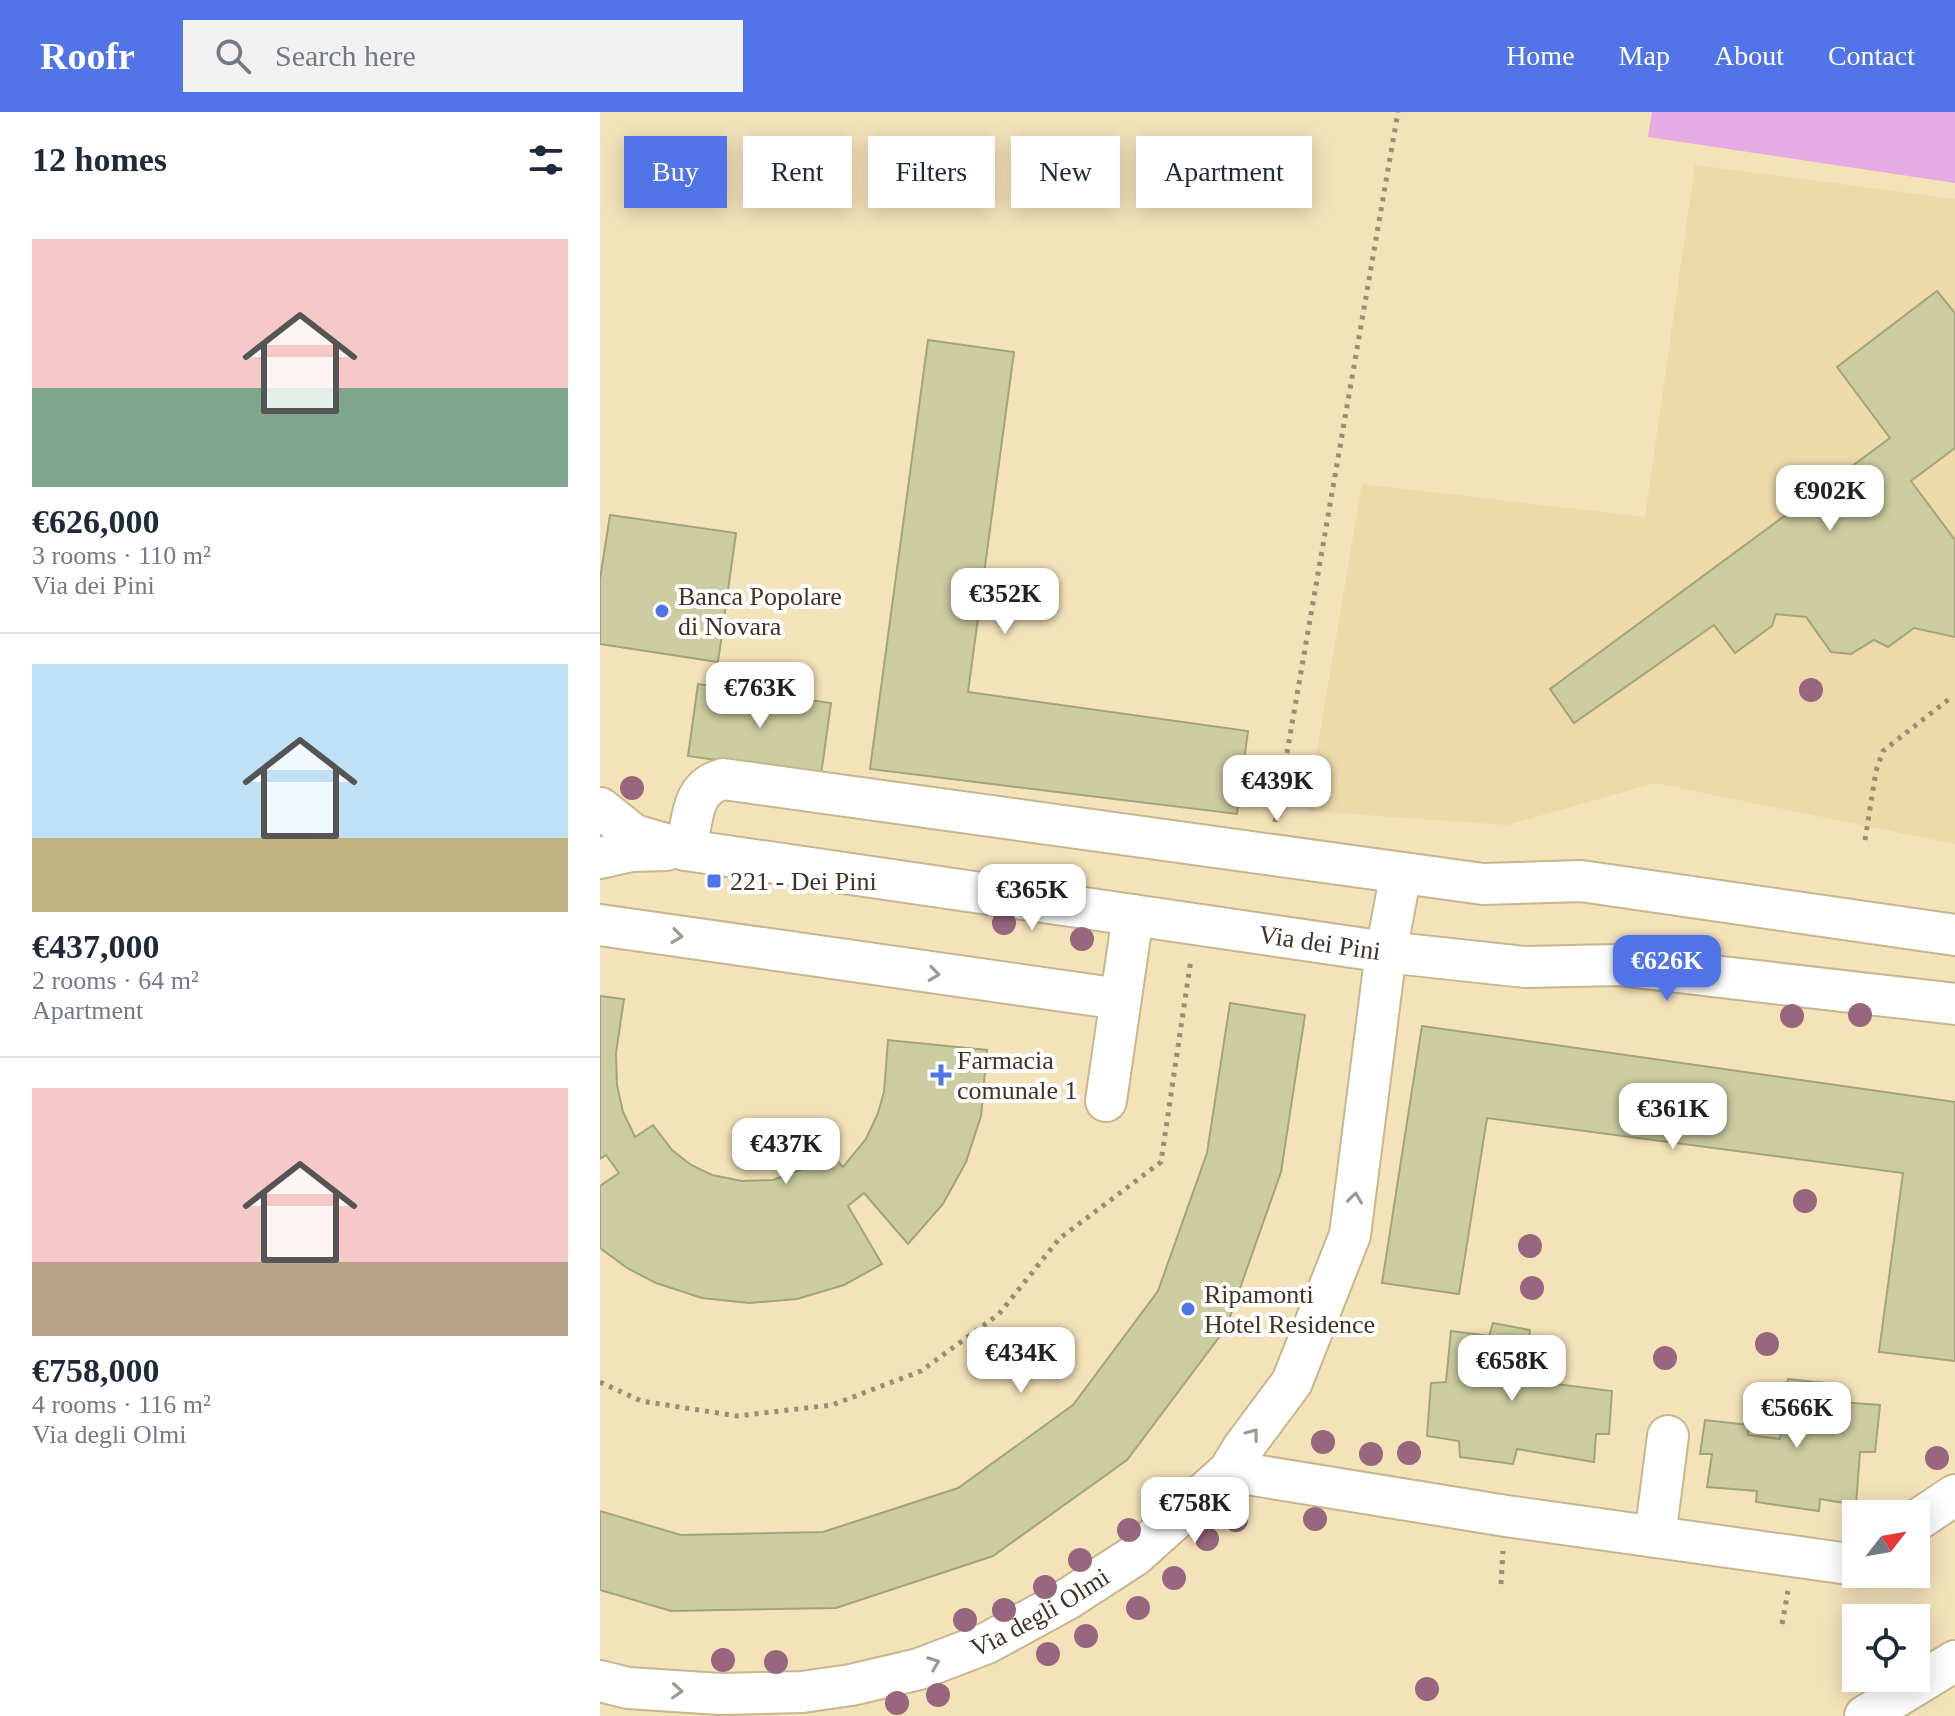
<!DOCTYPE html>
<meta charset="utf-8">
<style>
:root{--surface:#fff;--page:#f2f2f3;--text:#1f2937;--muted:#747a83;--line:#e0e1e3;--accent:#5174e9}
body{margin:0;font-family:Georgia,serif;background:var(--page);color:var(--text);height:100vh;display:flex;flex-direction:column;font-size:30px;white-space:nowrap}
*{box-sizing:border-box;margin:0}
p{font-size:26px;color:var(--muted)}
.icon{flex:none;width:44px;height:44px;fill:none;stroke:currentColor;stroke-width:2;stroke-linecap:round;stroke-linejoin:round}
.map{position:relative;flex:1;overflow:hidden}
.sheet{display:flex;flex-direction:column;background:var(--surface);width:600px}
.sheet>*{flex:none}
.top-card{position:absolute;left:24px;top:24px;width:760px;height:72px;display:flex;gap:16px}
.needle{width:52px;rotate:59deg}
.buttons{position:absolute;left:1242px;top:1388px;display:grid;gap:16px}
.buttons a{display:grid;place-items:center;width:88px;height:88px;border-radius:0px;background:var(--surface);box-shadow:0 4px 20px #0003;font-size:40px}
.price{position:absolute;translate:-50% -68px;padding:0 18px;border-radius:16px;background:#fff;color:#222;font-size:26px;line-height:52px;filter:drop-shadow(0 2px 4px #0008)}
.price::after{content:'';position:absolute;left:50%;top:48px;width:24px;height:18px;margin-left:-12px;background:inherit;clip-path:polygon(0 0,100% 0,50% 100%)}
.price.active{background:var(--accent);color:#fff}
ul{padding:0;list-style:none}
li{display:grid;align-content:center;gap:16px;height:424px;padding:0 32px}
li+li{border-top:2px solid var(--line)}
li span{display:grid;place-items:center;height:248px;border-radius:0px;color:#555}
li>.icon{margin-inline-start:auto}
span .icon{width:144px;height:144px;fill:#fffc;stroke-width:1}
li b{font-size:34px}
h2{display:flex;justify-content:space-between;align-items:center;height:96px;padding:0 32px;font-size:34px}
.chip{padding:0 28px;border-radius:0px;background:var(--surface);box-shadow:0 4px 20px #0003;font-size:28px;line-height:72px}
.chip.active{background:var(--accent);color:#fff}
header{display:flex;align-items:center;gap:48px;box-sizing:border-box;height:112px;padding:0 40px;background:var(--accent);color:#fff}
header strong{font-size:38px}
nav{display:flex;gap:44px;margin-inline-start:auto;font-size:28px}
.search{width:560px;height:72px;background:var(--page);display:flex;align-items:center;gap:20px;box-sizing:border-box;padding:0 28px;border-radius:0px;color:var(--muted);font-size:30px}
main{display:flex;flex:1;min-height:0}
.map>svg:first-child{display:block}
.built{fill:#eedaa9}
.green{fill:#e6abe3}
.building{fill:#cccca1;stroke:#a4a47b;stroke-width:2}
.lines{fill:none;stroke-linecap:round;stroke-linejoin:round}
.minor-casing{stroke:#c7b68e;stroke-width:44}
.path{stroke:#9b8e71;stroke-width:5;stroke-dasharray:4 6;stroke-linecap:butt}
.minor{stroke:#fff;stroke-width:40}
.tree{fill:#98667e}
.oneway{stroke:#9e9a92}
.poi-dot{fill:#5174e9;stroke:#fff;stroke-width:3}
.labels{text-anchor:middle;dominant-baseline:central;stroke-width:8;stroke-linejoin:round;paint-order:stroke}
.poi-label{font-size:26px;fill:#3d3626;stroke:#fff;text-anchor:start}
.street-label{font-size:26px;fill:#3d3626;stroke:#fff}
</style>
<header>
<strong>Roofr</strong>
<div class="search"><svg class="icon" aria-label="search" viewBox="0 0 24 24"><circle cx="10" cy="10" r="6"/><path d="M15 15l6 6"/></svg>Search here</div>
<nav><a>Home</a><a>Map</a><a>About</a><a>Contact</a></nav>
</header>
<main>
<section class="sheet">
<h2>12 homes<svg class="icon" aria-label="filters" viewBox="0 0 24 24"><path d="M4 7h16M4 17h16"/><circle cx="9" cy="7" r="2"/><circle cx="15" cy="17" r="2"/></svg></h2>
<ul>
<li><span style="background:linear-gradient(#f6c9c9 60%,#7fa58c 0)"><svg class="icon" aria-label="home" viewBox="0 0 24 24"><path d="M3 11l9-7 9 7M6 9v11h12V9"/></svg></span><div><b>€626,000</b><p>3 rooms · 110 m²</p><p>Via dei Pini</p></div></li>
<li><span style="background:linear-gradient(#bfe0f5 70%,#c2b280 0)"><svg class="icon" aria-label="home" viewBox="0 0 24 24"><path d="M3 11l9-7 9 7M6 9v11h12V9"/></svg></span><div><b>€437,000</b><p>2 rooms · 64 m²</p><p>Apartment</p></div></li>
<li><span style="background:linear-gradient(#f6c9c9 70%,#b9a48a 0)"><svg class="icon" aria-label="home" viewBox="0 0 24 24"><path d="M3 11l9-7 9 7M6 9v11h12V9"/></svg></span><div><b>€758,000</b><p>4 rooms · 116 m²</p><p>Via degli Olmi</p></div></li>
</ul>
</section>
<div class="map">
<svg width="1355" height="1604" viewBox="0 0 1355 1604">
<rect width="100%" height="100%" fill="#f4e2b9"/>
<path class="built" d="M1095,53L1355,87V732L1055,671L907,713L707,699L762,372L1045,405Z"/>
<path class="green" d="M1052,0H1355V71L1048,25Z"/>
<g class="building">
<path d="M1337,179L1355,201V336L1311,369L1355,428V525L1314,516L1288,535L1274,528L1251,542L1231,540L1206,505L1176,502L1172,514L1135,541L1114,513L974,611L950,577L1290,326L1237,255Z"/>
<path d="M328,228L414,240L368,580L648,619L637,702L270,657Z"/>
<path d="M10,403L136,421L118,550L0,532V467Z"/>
<path d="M98,572L231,591L221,663L88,644Z"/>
<path d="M0,884L24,887L16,941L17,973L23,1000L35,1025L53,1013L72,1038L91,1053L112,1063L142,1069L173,1068L203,1057L229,1039L243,1055L266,1027L278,1001L284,980L288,928L387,938L381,1004L366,1050L343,1092L308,1132L264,1081L248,1094L282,1152L244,1173L197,1187L149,1191L102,1186L56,1171L27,1156L0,1136V1074L19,1061L6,1043L0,1047Z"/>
<path d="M630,891L705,903L681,1060L626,1216L527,1348L393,1444L236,1496L71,1499L0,1478V1399L81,1423L223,1420L358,1376L473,1293L558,1179L607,1041Z"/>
<path d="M822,914L1355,990V1249L1279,1240L1303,1061L887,1006L859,1182L782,1171Z"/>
<path d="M893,1211L930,1218L925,1268L1012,1279L1009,1322H996L994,1350L917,1337L913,1352L860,1345L859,1329L827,1324L831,1271L846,1270L851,1219L889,1224Z"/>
<path d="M1188,1267L1241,1273L1239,1290L1280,1293L1275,1340H1260L1256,1393L1220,1387L1219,1399L1156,1390L1157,1379L1107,1375L1112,1342H1100L1105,1308L1149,1313L1148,1323L1180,1327Z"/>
</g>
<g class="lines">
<g class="minor-casing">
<g id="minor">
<path id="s1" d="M0,696L34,723L86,738L786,840L925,855L1018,853L1355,892"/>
<path d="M86,738C93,708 90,676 123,667L883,772L981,769L1355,823"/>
<path d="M0,746L31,739L66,738"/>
<path d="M0,813L520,887"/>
<path d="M506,989L533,803"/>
<path d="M629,1359L906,1404L1249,1452L1256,1448"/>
<path d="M1316,1409L1355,1383"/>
<path d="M1055,1425L1068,1324"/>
<path id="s2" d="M0,1569L28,1576L120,1582L202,1580L251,1573L319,1557L387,1531L466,1488L534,1444L629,1359L643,1336L692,1270L750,1123L786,840L801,761"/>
<path d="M1265,1604L1355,1549"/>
</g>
</g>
<g class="path">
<path d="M675,710L798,0"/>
<path d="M1265,728L1276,659L1283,639L1353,584"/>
<path d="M0,1270L41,1289L137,1304L232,1293L321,1259L399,1202L459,1127L561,1050L591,847"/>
<path d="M901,1472L903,1439"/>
<path d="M1182,1512L1188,1479"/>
</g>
<use href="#minor" class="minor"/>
</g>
<g class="tree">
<circle cx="1211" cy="578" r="12"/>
<circle cx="32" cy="676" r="12"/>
<circle cx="404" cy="811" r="12"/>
<circle cx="482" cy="827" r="12"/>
<circle cx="1260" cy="903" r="12"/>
<circle cx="1192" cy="904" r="12"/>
<circle cx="1205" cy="1089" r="12"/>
<circle cx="930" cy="1134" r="12"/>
<circle cx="932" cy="1176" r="12"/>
<circle cx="1167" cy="1232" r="12"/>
<circle cx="1065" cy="1246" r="12"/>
<circle cx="723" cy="1330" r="12"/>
<circle cx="809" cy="1341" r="12"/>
<circle cx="771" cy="1342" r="12"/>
<circle cx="1337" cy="1346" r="12"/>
<circle cx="558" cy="1388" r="12"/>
<circle cx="715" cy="1407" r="12"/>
<circle cx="636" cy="1408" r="12"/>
<circle cx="529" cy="1418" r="12"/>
<circle cx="607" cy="1427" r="12"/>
<circle cx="480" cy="1448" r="12"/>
<circle cx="574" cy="1466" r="12"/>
<circle cx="445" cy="1475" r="12"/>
<circle cx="538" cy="1496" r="12"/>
<circle cx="404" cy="1498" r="12"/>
<circle cx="365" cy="1508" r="12"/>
<circle cx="486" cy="1524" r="12"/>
<circle cx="448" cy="1542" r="12"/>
<circle cx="123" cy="1548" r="12"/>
<circle cx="176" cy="1550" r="12"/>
<circle cx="827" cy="1577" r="12"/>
<circle cx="338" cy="1583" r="12"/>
<circle cx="297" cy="1591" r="12"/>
</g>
<defs><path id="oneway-chevron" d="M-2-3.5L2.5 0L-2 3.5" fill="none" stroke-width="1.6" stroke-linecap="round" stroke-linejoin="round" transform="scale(2)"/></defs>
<g class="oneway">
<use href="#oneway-chevron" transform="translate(77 824) rotate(8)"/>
<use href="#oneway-chevron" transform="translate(334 862) rotate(8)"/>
<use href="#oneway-chevron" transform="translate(755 1086) rotate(-83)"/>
<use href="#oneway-chevron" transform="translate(653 1322) rotate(-53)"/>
<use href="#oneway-chevron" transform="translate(334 1551) rotate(-21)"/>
<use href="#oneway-chevron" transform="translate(77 1579) rotate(4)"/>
</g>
<g class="poi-dot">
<circle cx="62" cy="499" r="8"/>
<rect x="106" y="761" width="16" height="16" rx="4"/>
<path d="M337 951h8v8h8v8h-8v8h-8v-8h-8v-8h8z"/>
<circle cx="588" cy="1197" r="8"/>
</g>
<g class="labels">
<g class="poi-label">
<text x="78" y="484">Banca Popolare<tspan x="78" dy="30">di Novara</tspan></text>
<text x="130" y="769">221 - Dei Pini</text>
<text x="357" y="948">Farmacia<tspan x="357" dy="30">comunale 1</tspan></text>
<text x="604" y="1182">Ripamonti<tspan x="604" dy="30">Hotel Residence</tspan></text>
</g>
<g class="street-label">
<text stroke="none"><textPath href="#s1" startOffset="738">Via dei Pini</textPath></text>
<text stroke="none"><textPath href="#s2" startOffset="456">Via degli Olmi</textPath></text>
</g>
</g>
</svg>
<div class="buttons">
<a><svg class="needle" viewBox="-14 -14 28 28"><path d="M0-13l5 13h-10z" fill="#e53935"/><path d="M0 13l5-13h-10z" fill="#747a83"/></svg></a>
<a><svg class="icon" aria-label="locate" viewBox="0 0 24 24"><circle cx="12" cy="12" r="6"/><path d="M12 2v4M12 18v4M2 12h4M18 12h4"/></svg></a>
</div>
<b class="price" style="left:1230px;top:421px">€902K</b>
<b class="price" style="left:405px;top:524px">€352K</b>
<b class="price" style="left:160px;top:618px">€763K</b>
<b class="price" style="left:677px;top:711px">€439K</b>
<b class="price" style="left:432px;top:820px">€365K</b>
<b class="price active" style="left:1067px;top:891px">€626K</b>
<b class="price" style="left:1073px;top:1039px">€361K</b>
<b class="price" style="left:186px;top:1074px">€437K</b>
<b class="price" style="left:421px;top:1283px">€434K</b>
<b class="price" style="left:912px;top:1291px">€658K</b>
<b class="price" style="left:1197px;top:1338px">€566K</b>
<b class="price" style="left:595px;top:1433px">€758K</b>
<div class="top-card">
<a class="chip active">Buy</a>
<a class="chip">Rent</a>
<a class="chip">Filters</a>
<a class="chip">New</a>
<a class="chip">Apartment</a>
</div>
</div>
</main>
